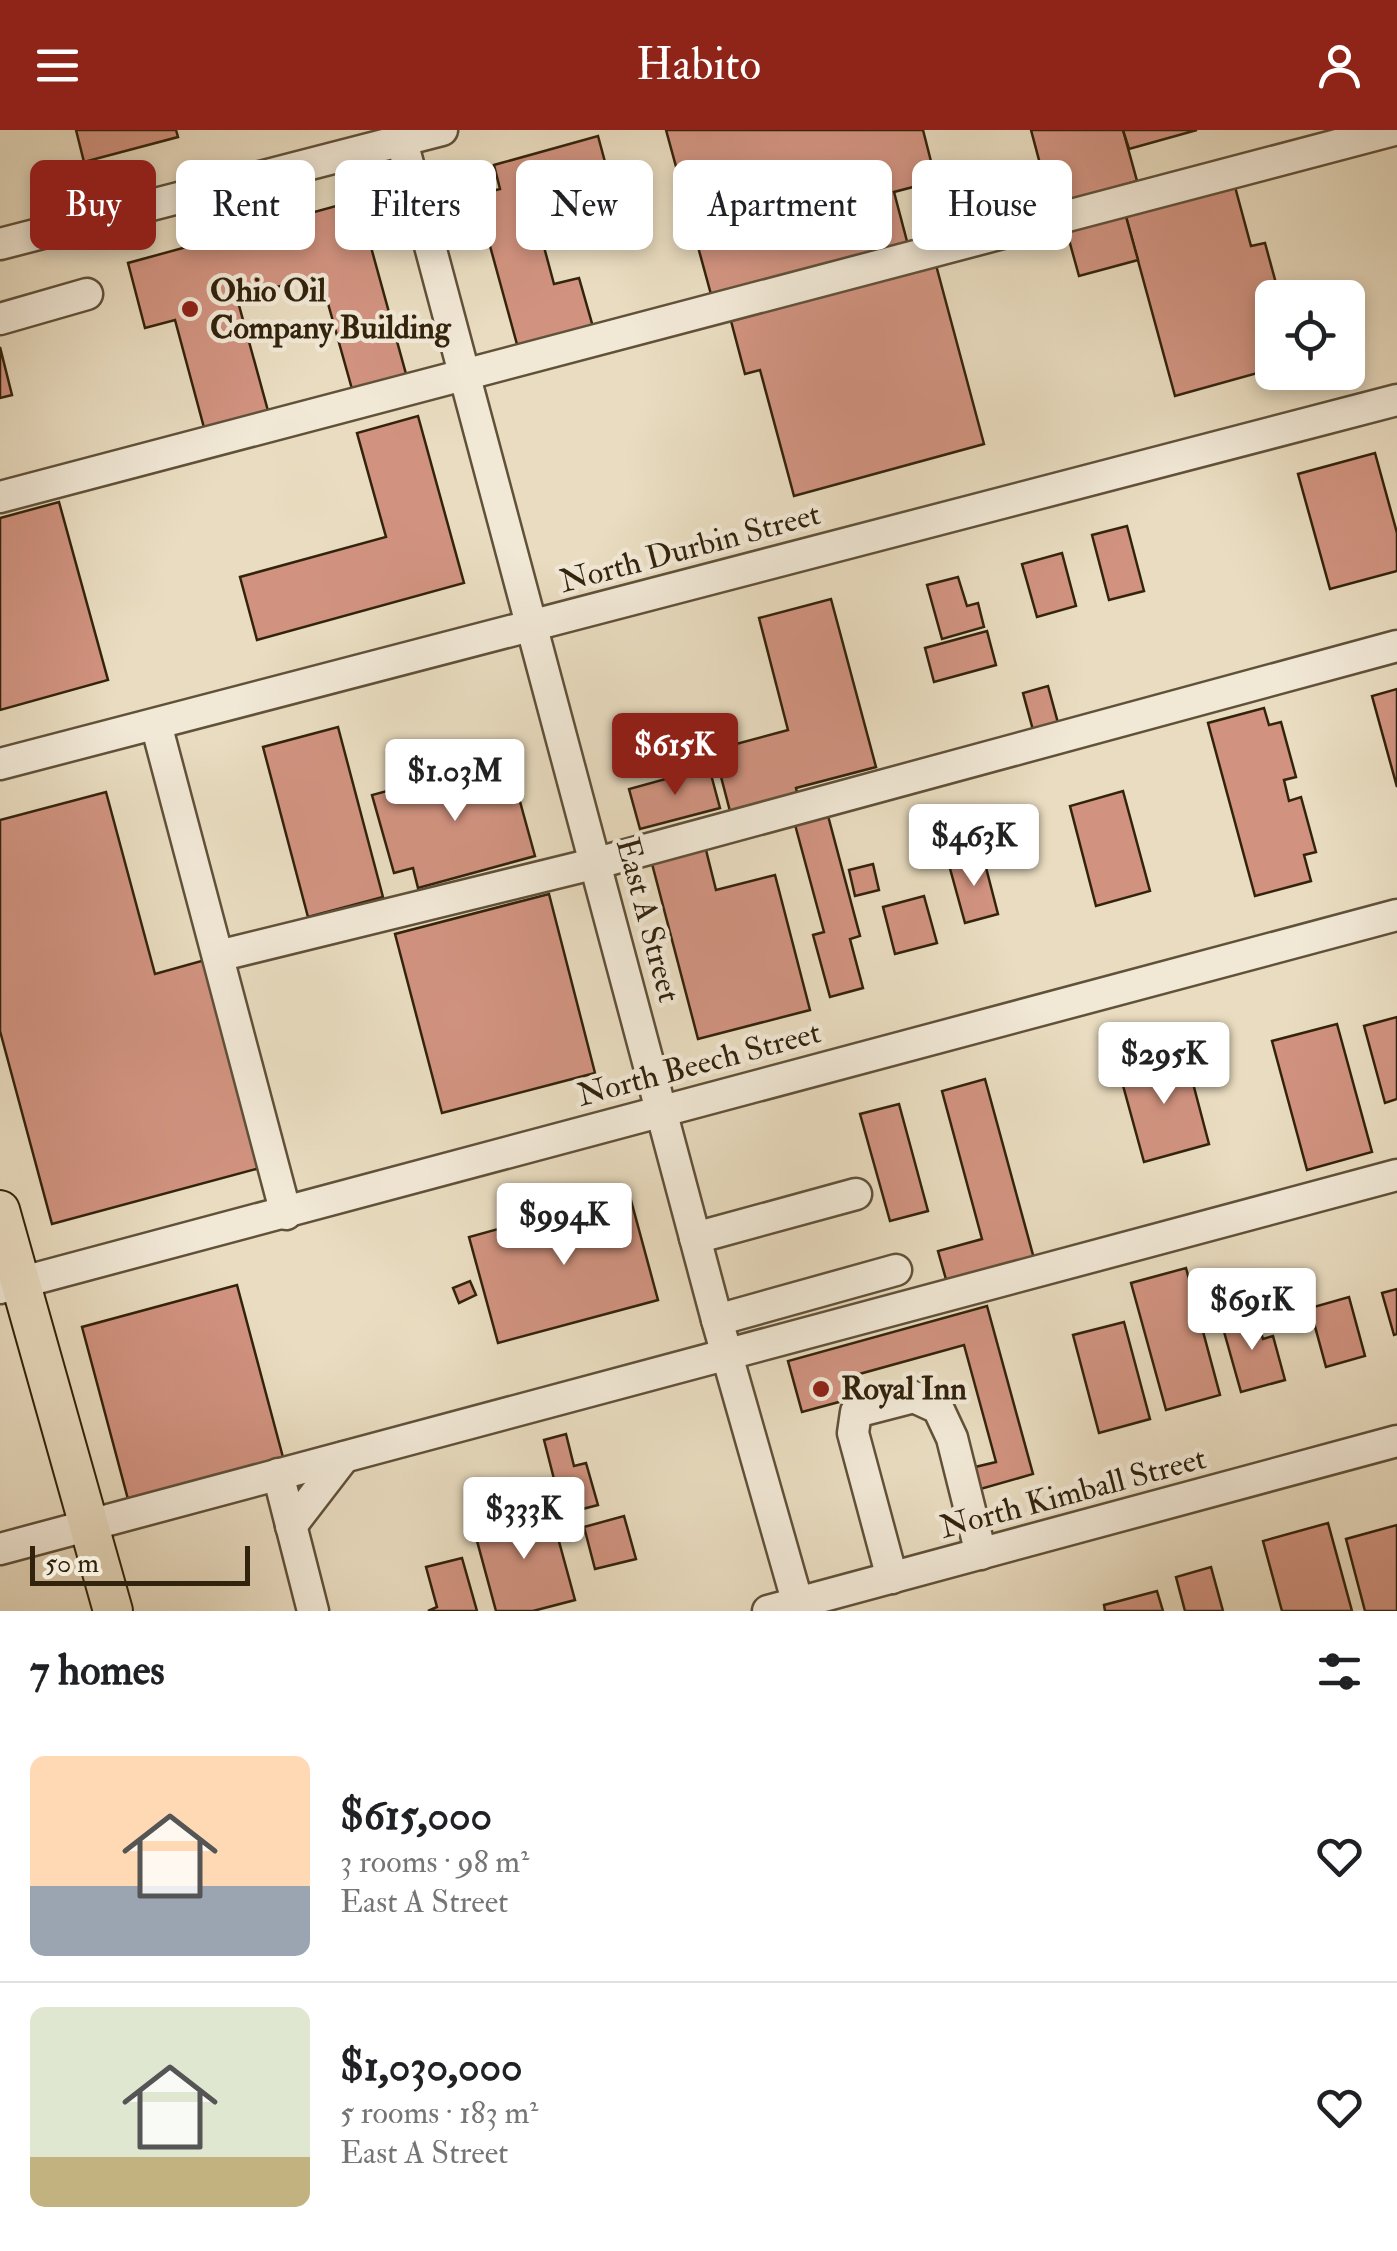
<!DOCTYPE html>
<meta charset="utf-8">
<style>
:root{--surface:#fff;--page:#f2f2f2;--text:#202124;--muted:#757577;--line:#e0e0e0;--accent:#8f2418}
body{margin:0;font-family:"IM FELL Double Pica",serif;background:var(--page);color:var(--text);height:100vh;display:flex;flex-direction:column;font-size:38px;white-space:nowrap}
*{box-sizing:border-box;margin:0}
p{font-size:32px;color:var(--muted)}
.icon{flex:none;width:55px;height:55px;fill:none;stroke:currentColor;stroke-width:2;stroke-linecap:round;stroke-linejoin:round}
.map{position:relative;height:1481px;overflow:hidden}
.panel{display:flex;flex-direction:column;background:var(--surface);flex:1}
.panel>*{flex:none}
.top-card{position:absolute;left:30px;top:30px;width:1338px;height:90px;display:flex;gap:20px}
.fabs{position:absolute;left:1255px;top:150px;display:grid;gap:20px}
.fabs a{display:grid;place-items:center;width:110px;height:110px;border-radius:15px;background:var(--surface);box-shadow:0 5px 15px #0003;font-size:50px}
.scale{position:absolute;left:30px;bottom:25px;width:220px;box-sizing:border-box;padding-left:10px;border:5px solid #32230c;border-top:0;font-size:28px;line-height:35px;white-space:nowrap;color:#32230c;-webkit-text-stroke:8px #f1e8d6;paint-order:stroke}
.price{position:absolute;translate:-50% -85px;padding:0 22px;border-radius:10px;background:#fff;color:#222;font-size:32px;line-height:65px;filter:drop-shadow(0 2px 5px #0008)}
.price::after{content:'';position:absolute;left:50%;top:60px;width:30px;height:22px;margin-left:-15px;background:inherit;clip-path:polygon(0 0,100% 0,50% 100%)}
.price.selected{background:var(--accent);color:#fff}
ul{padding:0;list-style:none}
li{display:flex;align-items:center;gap:30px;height:250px;padding:0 30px}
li+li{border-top:2px solid var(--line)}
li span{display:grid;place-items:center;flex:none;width:280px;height:200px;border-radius:15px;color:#555}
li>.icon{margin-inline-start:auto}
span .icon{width:120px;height:120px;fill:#fffc;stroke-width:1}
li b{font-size:42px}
h2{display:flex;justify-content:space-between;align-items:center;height:120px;padding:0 30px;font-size:42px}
.chip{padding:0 35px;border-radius:15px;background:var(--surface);box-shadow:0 5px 15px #0003;font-size:35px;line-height:90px}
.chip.selected{background:var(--accent);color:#fff}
header{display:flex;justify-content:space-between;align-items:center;height:130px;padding:0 30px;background:var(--accent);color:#fff;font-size:45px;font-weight:600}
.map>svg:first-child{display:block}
.building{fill:#d19380;stroke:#32230c;stroke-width:2.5}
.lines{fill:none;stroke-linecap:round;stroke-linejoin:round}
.minor-casing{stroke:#605139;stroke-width:35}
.major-casing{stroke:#32230c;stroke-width:42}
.minor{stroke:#f1e8d6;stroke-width:30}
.major{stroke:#e9dcc0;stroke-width:38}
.poi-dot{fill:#8f2418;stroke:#f1e8d6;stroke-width:4}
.labels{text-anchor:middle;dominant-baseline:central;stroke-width:9;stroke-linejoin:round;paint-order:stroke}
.poi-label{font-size:32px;font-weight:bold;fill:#32230c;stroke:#f1e8d6;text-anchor:start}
.street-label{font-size:32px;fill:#32230c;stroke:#f1e8d6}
</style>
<header><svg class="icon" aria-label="menu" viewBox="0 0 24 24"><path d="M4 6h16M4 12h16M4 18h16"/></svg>Habito<svg class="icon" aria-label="person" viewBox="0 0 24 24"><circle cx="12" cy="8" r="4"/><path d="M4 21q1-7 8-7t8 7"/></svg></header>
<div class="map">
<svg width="1397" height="1481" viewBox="0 0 1397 1481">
<rect width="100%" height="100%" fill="#e9dcc0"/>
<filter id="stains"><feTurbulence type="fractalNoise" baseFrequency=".002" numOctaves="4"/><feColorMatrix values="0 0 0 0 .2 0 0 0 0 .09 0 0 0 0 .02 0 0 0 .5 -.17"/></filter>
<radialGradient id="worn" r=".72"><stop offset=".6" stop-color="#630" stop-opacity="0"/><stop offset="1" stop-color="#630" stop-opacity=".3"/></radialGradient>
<g class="building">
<path d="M76,0H176L178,7L84,32Z"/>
<path d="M666,0H923L936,51L894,62L908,115L712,168Z"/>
<path d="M1031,0H1123L1137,51L1051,75Z"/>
<path d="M1123,0H1197L1129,19Z"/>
<path d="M598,6L612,58L534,80L554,154L579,148L593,197L518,218L476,65L500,59L494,35Z"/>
<path d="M1234,53L1251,116L1265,113L1280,168H1272V239L1175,266L1125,83Z"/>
<path d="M358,70L406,244L352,259L320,145L237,168L270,288L206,305L175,190L145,198L128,133Z"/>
<path d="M1125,83L1138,130L1079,146L1066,99Z"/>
<path d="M936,135L984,314L794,366L760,240L745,244L731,191Z"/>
<path d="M0,217L12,265L0,268Z"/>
<path d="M418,286L464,453L257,510L240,447L386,407L357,303Z"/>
<path d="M1375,323L1397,403V441L1330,459L1298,344Z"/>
<path d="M59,372L108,550L0,580V388Z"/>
<path d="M1127,396L1144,461L1109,470L1092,405Z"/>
<path d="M1062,423L1076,476L1037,487L1022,434Z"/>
<path d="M958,447L967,476L978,473L984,497L942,509L927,455Z"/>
<path d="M831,469L876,637L796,658L798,667L731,685L714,620L788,600L759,488Z"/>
<path d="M987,501L996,535L934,552L925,518Z"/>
<path d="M1048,556L1058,593L1033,600L1023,563Z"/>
<path d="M1397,559V657L1372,566Z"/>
<path d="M1264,578L1269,595L1281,592L1296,647L1284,650L1289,671L1301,667L1316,722L1304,725L1311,751L1255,766L1208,593Z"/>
<path d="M338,597L383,767L308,787L263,617Z"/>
<path d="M508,628L535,726L418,758L413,738L394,743L372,665Z"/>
<path d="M709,637L720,678L640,699L629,659Z"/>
<path d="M1123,661L1150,761L1096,776L1070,676Z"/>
<path d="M106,662L155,844L205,830L260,1038L52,1094L0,901V690Z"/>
<path d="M827,682L860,806L850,809L863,858L830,867L813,805L824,802L794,691Z"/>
<path d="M705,716L716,760L775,745L810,880L698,909L651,730Z"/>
<path d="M983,726L998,784L965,793L949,735Z"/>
<path d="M873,734L879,760L855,766L849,740Z"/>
<path d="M549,764L595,943L442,983L395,804Z"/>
<path d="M924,766L937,813L895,824L883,777Z"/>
<path d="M1397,887V969L1385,973L1364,896Z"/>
<path d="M1337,894L1372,1022L1307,1040L1272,911Z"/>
<path d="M1185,923L1209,1014L1144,1032L1119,941Z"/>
<path d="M985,949L1036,1136L949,1160L938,1121L982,1109L942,961Z"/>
<path d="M899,974L928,1081L890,1091L860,984Z"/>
<path d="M629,1063L658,1170L498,1213L469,1107Z"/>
<path d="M1186,1138L1220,1265L1166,1280L1131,1153Z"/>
<path d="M470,1151L476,1165L459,1173L453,1158Z"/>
<path d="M237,1155L284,1331L129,1373L82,1197Z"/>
<path d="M1397,1159V1204L1394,1205L1382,1163Z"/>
<path d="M1349,1167L1365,1226L1326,1237L1310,1178Z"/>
<path d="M987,1176L1033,1344L977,1360L971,1338L996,1332L964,1215L845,1248L850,1269L802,1282L788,1231Z"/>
<path d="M1255,1182L1263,1209L1273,1206L1285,1250L1241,1262L1221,1191Z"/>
<path d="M1124,1192L1150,1289L1099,1303L1073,1205Z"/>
<path d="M566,1304L574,1336L586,1333L598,1375L563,1384L544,1310Z"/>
<path d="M549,1375L575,1470L533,1481H496L473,1396Z"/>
<path d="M624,1386L636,1429L595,1439L584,1397Z"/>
<path d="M1328,1393L1352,1481H1282L1263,1411Z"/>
<path d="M1397,1395V1481H1365L1346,1409Z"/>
<path d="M462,1428L477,1481H428L437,1477L426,1437Z"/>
<path d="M1211,1437L1223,1481H1185L1176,1447Z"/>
<path d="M1157,1461L1163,1481H1105L1104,1475Z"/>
</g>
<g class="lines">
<g class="minor-casing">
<g id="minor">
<path d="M399,0L717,1190L800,1481"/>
<path d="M0,114L442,0"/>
<path d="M0,189L87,164"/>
<path d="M0,367L1394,0"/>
<path d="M156,594L286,1084"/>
<path d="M0,634L1397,270"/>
<path d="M218,826L597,733L1397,516"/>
<path d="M695,1108L856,1064"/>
<path d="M0,1158L1397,785"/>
<path d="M717,1190L896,1140"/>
<path d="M278,1344L313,1481"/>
<path d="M291,1396L344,1327"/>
<path d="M0,1419L1397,1045"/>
<path d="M892,1448L853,1303L856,1282L914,1267L938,1278L952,1308L981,1424"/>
<path d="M768,1481L1397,1311"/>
</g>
</g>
<g class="major-casing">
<path id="major" d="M0,1080L113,1481"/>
</g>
<use href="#minor" class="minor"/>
<use href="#major" class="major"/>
</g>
<g class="poi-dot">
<circle cx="190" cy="179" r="10"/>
<circle cx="821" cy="1259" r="10"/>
</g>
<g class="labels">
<g class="poi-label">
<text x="210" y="161">Ohio Oil<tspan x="210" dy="37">Company Building</tspan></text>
<text x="841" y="1259">Royal Inn</text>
</g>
<g class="street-label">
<text transform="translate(690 418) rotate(-15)">North Durbin Street</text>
<text transform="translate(648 790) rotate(75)">East A Street</text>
<text transform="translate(699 934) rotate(-15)">North Beech Street</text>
<text transform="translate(1073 1363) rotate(-15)">North Kimball Street</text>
</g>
</g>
<rect width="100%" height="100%" filter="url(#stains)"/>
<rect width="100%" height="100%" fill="url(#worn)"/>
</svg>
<div class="fabs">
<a><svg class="icon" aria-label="locate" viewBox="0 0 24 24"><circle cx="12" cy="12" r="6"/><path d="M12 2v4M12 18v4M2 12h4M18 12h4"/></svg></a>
</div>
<div class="scale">50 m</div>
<b class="price selected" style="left:675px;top:668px">$615K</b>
<b class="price" style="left:455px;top:694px">$1.03M</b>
<b class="price" style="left:974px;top:759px">$463K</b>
<b class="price" style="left:1164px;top:977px">$295K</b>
<b class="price" style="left:564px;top:1138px">$994K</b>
<b class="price" style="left:1252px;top:1223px">$691K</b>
<b class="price" style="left:524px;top:1432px">$333K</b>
<div class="top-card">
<a class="chip selected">Buy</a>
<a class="chip">Rent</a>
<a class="chip">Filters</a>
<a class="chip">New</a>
<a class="chip">Apartment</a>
<a class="chip">House</a>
</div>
</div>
<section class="panel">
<h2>7 homes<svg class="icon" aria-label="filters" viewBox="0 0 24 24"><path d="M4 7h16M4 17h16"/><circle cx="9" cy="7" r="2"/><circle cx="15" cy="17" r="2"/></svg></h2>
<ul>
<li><span style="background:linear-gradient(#ffd9b3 65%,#9aa5b1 0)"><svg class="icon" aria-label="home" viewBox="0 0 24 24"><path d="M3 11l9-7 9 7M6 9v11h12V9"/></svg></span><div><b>$615,000</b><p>3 rooms · 98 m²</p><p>East A Street</p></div><svg class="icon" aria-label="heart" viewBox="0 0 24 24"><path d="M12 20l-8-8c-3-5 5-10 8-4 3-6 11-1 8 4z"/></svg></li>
<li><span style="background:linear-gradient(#dfe7d0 75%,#c2b280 0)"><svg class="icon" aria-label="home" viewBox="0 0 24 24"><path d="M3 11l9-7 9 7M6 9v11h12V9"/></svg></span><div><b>$1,030,000</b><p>5 rooms · 183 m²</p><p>East A Street</p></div><svg class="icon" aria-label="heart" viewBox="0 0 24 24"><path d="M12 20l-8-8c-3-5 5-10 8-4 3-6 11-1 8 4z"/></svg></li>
</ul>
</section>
